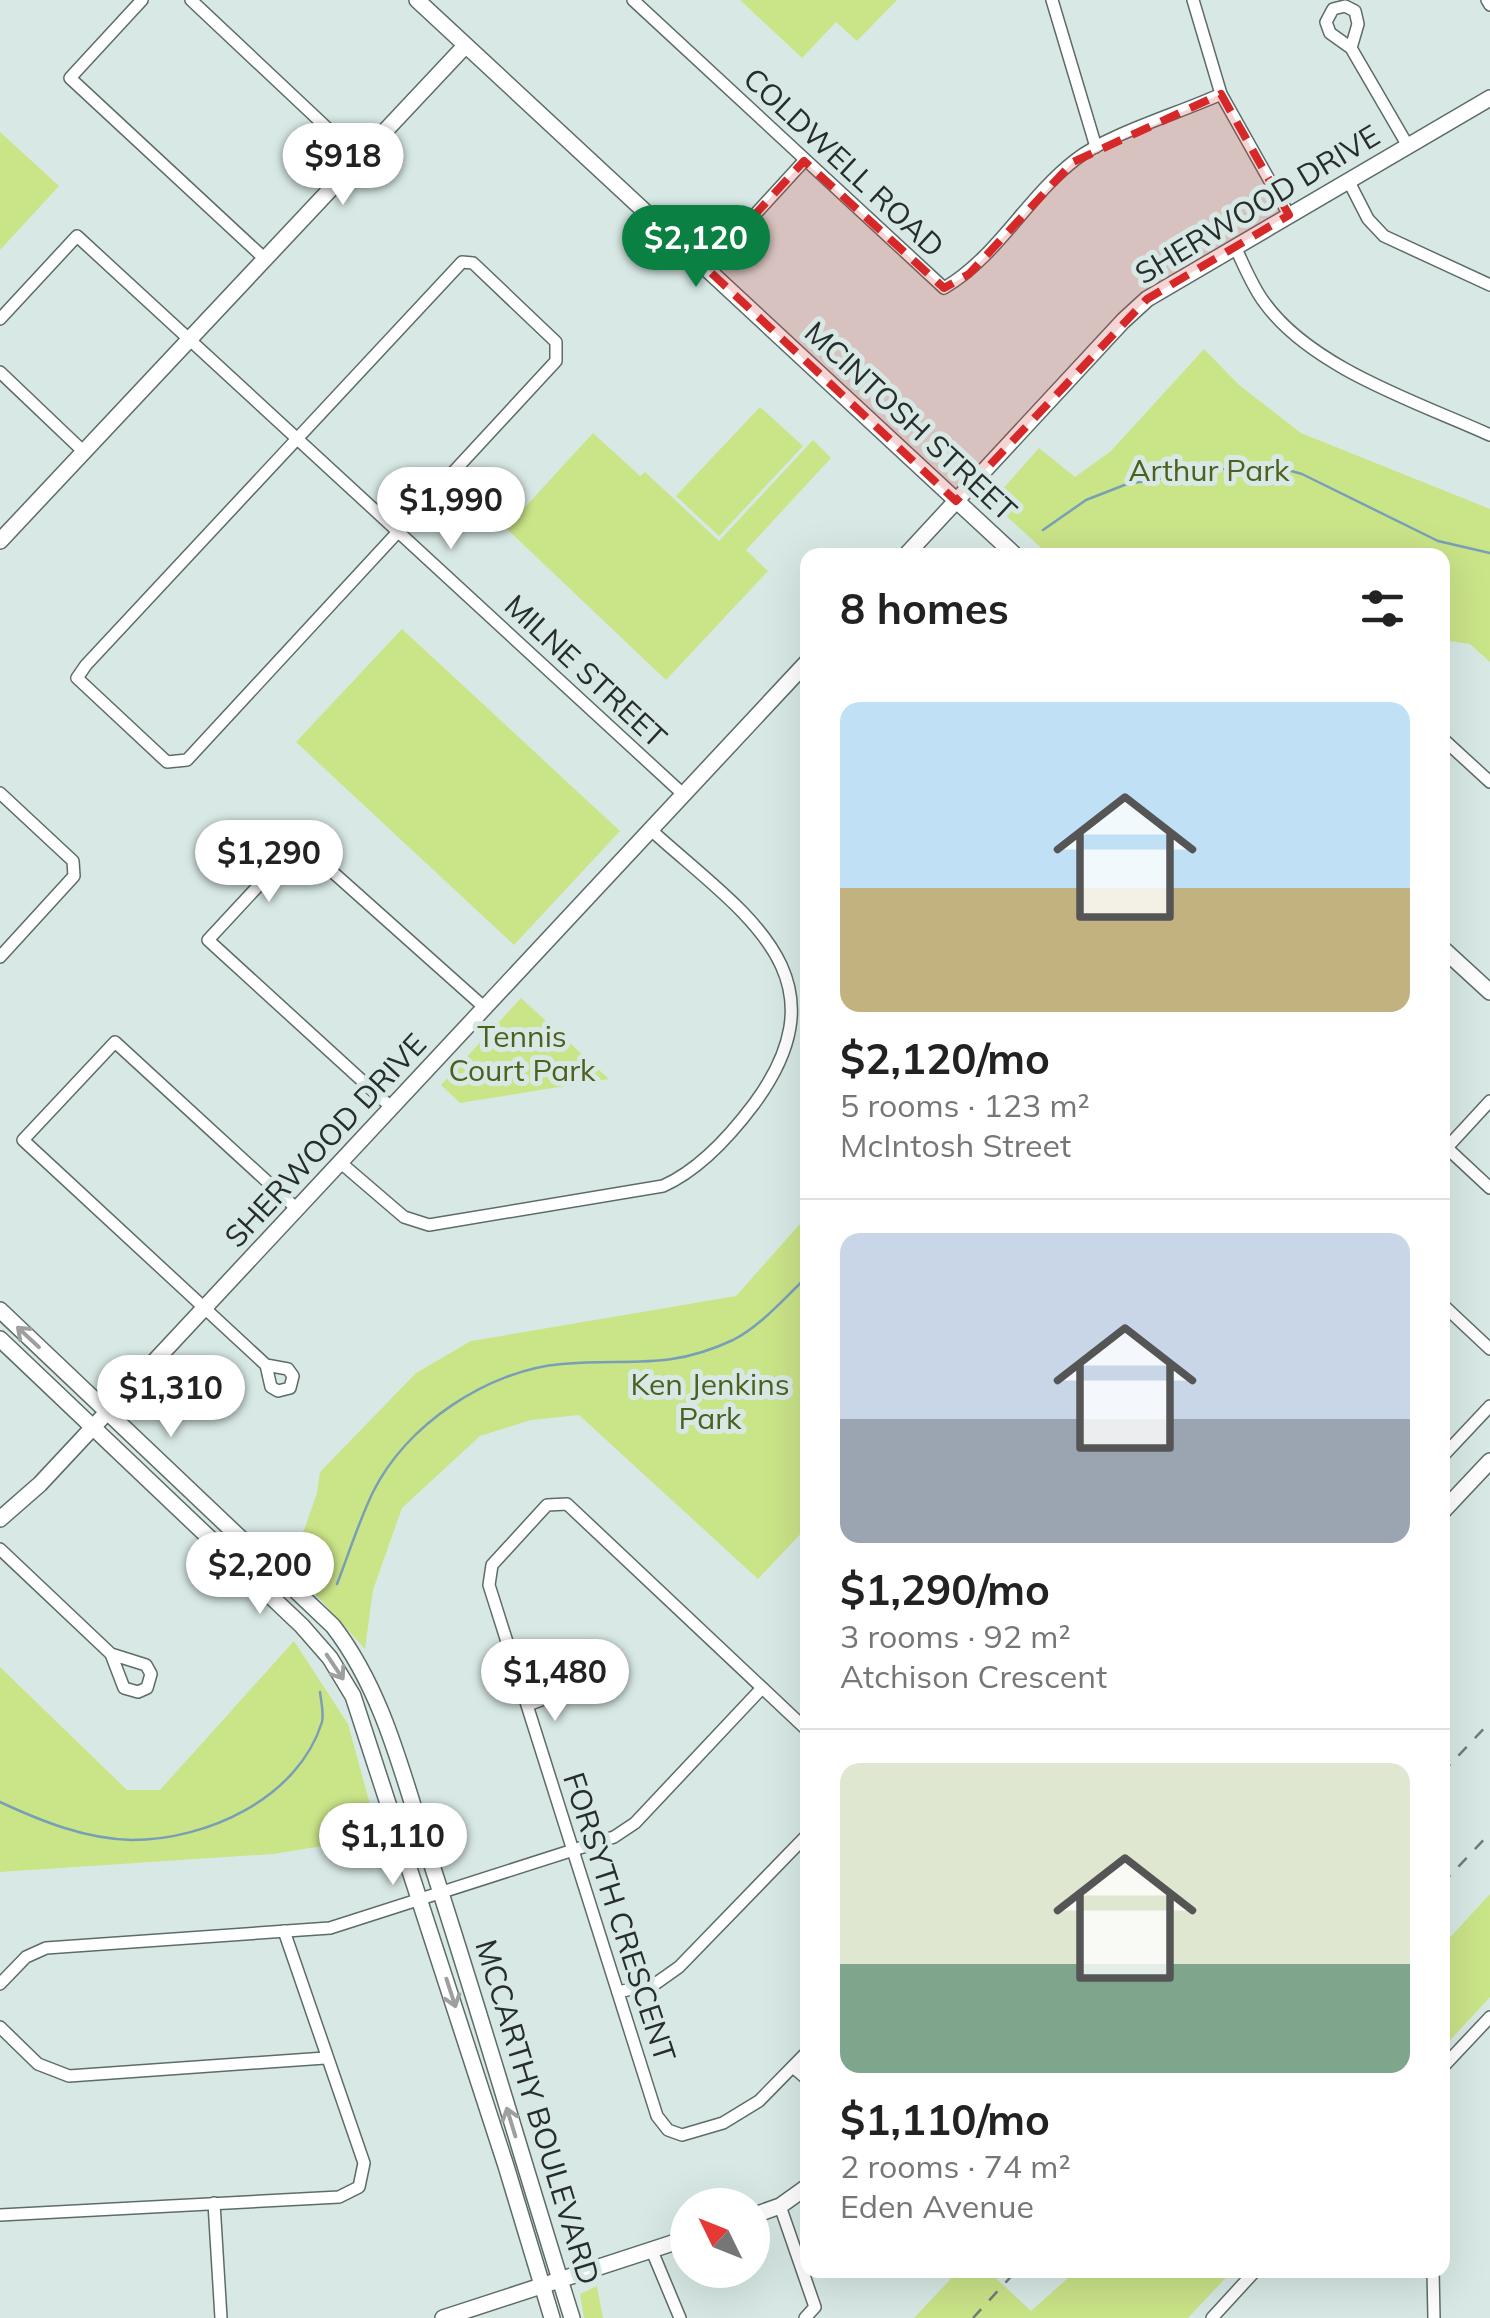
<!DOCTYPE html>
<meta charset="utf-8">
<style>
:root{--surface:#fff;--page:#f2f2f2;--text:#222;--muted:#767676;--line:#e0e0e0;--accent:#0b8043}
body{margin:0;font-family:Mulish,sans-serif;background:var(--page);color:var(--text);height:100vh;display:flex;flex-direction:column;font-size:38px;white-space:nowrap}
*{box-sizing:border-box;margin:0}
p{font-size:32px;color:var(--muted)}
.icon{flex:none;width:55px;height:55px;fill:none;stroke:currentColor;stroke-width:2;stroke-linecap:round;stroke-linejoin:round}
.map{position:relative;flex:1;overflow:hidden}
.panel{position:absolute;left:800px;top:548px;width:650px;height:1730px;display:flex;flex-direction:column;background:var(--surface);border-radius:20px;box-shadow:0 10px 40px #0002}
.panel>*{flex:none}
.needle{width:65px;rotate:313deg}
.fabs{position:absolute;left:670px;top:2188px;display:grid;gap:20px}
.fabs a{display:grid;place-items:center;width:100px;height:100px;border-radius:50%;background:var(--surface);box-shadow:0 10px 40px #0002;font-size:50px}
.price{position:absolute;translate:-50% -85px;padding:0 22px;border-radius:35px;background:#fff;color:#222;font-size:32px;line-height:65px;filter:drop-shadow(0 2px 5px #0008)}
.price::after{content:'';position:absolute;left:50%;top:60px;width:30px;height:22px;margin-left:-15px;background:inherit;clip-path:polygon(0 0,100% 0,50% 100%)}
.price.on{background:var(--accent);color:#fff}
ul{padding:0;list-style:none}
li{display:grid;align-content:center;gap:20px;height:530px;padding:0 40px}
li+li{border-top:2px solid var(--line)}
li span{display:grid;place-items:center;height:310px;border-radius:20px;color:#555}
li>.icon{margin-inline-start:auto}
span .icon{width:180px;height:180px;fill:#fffc;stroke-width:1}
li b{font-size:42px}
h2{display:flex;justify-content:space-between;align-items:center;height:120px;padding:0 40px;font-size:42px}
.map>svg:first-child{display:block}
.green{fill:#cae488}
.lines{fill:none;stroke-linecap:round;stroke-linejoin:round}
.stream{stroke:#799fb7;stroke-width:2.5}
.street-casing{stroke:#5d6c69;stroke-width:14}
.secondary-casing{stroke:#5d6c69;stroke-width:18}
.street{stroke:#fff;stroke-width:11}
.secondary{stroke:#fff;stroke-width:15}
.rail{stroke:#727d7b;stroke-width:2.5;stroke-dasharray:12 12;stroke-linecap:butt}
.oneway{stroke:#9ea0a0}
.marked{fill:#d62828;fill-opacity:0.2;stroke:#d62828;stroke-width:8;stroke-dasharray:20 12;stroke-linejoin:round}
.labels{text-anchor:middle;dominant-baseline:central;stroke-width:10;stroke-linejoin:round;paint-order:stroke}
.street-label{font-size:30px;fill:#272d2c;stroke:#d8e9e5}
.park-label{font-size:30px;fill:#4f5f1f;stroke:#d8e9e5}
</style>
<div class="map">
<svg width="1490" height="2318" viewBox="0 0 1490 2318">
<rect width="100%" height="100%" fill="#d8e9e5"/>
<g class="green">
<path d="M740,0H897L857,41L836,22L802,58Z"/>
<path d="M0,132L59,186L0,250Z"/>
<path d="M1204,349L1239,385L1301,433L1490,509V662L1470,644L1443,640L1442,555H1049L991,502L1039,448L1075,477L1111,451Z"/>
<path d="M760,407L803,446L719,536L676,496Z"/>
<path d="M593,433L640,476L645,472L719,541L813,440L831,458L746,550L768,571L666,680L506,528Z"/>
<path d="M402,629L620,831L514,945L296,742Z"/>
<path d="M521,998L609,1079L460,1103L441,1085Z"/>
<path d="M807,1216V1527L758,1579L579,1415L531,1420L480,1436L402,1508L373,1590L365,1649L291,1567L317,1493L320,1472L416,1373L471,1341L736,1296Z"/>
<path d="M294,1641L348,1724L379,1837L273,1854L0,1872V1667L127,1790H160Z"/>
<path d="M1490,1894V1997L1443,2048V1945Z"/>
<path d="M959,2270H987L1031,2311L1077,2270H1233L1188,2318H914Z"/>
<path d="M597,2286L603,2318H584L580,2294Z"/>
</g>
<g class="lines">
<g class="stream">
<path d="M1043,530L1086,500L1127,484L1249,465L1277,467L1302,474L1438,541L1490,553"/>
<path d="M337,1584C349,1553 359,1521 373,1492C406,1425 488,1370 562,1364C629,1358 667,1371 733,1340C761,1326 785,1297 808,1276"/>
<path d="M0,1802C41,1821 85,1839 132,1840C206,1840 298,1799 322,1722C324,1713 321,1701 320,1692"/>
</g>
<g class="street-casing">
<g id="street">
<path d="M142,0L70,78L265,259"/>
<path d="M191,0L359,158"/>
<path d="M633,0L944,288C997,257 1026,198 1075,160C1108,134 1180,113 1221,94"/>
<path d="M1052,0L1096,147"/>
<path d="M1193,0L1221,94L1289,215"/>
<path d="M1487,0L1490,5"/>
<path d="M1351,48L1358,24L1355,11L1345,6L1333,9L1326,22L1330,33L1351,48L1408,146"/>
<path d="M1348,180L1368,219L1384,236L1490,285"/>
<path d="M1235,247C1244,265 1252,286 1264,302C1311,368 1417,402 1490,435"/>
<path d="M462,262L473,263L556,342V361L187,760L167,762L77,678L86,665Z"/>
<path d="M706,268L804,161"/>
<path d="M0,319L77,236L684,795"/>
<path d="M0,372L85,453"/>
<path d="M1442,738L1490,782"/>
<path d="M0,793L73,861L74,876L0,957"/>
<path d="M392,1108L208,940L299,842L485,1008"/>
<path d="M1447,1148L1490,1188"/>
<path d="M1442,1153L1490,1101"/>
<path d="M341,1163L404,1217L429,1225L663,1186C699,1170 730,1136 754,1104C850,974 741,912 651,830"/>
<path d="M1442,1304L1490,1349"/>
<path d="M266,1365L271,1387L278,1391L290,1388L293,1376L288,1369L266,1365L23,1140L115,1042L297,1209"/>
<path d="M1442,1457L1490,1406"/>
<path d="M0,1549L111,1654L124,1688L138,1692L147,1688L151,1674L146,1665L111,1654"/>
<path d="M528,1705L554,1695"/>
<path d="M808,1731L567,1504L547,1505L492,1565L489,1585L657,2116L668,2130L682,2135L723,2123L759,2101L808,2051"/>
<path d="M0,1984L26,1957L46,1948L330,1928L614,1837L635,1823L762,1688"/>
<path d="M618,1992L655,1984L679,1967L808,1834"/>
<path d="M0,2027L38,2064L69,2076L325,2058"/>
<path d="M793,2067L808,2080"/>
<path d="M1442,2068L1490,2017"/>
<path d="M214,2203L221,2318"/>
<path d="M780,2206L815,2307L805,2318"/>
<path d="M0,2215L339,2197L359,2187L364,2163L284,1931"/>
<path d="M652,2251L680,2318"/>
<path d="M1433,2270L1434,2318"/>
<path d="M1212,2318L1256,2270"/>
</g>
</g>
<g class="secondary-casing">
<g id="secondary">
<path d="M417,0L1015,555"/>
<path d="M0,541L465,46"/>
<path d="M906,555L1123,321L1147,299L1490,98"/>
<path d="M1442,948L1490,992"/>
<path d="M0,1310L333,1626C383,1691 402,1773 427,1850C478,2005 523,2162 572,2318"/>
<path d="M0,1339L302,1626L330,1658L353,1696L506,2166L552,2318"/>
<path d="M1442,1512L1490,1461"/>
<path d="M0,1519L40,1484L808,661"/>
<path d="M752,2216L780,2206L808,2186"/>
<path d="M443,2318L688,2238"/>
</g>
</g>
<use href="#street" class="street"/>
<use href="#secondary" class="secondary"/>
<g class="rail">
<path d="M1442,1773L1490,1722"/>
<path d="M1442,1884L1490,1833"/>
<path d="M973,2318L1017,2270"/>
</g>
</g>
<defs><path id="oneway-shaft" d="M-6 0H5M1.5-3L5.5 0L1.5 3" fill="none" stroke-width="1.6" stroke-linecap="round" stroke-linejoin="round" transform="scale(2.5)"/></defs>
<g class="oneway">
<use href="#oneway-shaft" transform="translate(28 1337) rotate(-137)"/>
<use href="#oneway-shaft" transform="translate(335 1667) rotate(56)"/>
<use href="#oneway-shaft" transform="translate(451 1993) rotate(72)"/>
<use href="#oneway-shaft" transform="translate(511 2122) rotate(-107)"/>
</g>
<path class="marked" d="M1221,94L1289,215L1147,299L956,501L706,268L804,161L944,288L969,274L1073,162Z"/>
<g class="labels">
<g class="street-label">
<text transform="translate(844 162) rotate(43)">COLDWELL ROAD</text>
<text transform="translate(1257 204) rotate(-31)">SHERWOOD DRIVE</text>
<text transform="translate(911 421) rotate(43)">MCINTOSH STREET</text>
<text transform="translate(586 671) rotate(43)">MILNE STREET</text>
<text transform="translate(325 1140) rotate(-47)">SHERWOOD DRIVE</text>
<text transform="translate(620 1917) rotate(72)">FORSYTH CRESCENT</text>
<text transform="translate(538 2112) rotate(73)">MCCARTHY BOULEVARD</text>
</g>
<g class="park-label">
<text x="1209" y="470">Arthur Park</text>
<text x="522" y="1036">Tennis<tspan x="522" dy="34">Court Park</tspan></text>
<text x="710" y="1384">Ken Jenkins<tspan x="710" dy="34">Park</tspan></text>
</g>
</g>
</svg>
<div class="fabs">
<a><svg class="needle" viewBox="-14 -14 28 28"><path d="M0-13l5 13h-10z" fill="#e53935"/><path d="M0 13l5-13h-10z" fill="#767676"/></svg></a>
</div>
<b class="price" style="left:343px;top:208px">$918</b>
<b class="price on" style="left:696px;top:290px">$2,120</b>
<b class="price" style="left:451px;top:552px">$1,990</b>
<b class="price" style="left:269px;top:905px">$1,290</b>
<b class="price" style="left:171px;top:1440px">$1,310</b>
<b class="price" style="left:260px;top:1617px">$2,200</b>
<b class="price" style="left:555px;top:1724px">$1,480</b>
<b class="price" style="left:393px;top:1888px">$1,110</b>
<section class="panel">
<h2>8 homes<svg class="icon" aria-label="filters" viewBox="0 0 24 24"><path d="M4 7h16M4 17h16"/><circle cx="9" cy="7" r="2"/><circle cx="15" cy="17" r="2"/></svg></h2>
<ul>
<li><span style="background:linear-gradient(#bfe0f5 60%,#c2b280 0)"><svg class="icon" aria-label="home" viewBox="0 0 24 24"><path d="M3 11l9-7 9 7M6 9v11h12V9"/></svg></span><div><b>$2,120/mo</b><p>5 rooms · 123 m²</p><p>McIntosh Street</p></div></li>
<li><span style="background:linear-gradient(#c9d6e8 60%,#9aa5b1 0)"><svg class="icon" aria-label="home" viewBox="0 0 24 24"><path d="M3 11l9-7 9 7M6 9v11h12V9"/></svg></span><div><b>$1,290/mo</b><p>3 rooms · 92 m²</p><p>Atchison Crescent</p></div></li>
<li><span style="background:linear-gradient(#dfe7d0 65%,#7fa58c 0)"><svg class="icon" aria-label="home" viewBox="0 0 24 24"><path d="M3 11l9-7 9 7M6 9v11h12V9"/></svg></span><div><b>$1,110/mo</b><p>2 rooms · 74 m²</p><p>Eden Avenue</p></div></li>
</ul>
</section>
</div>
